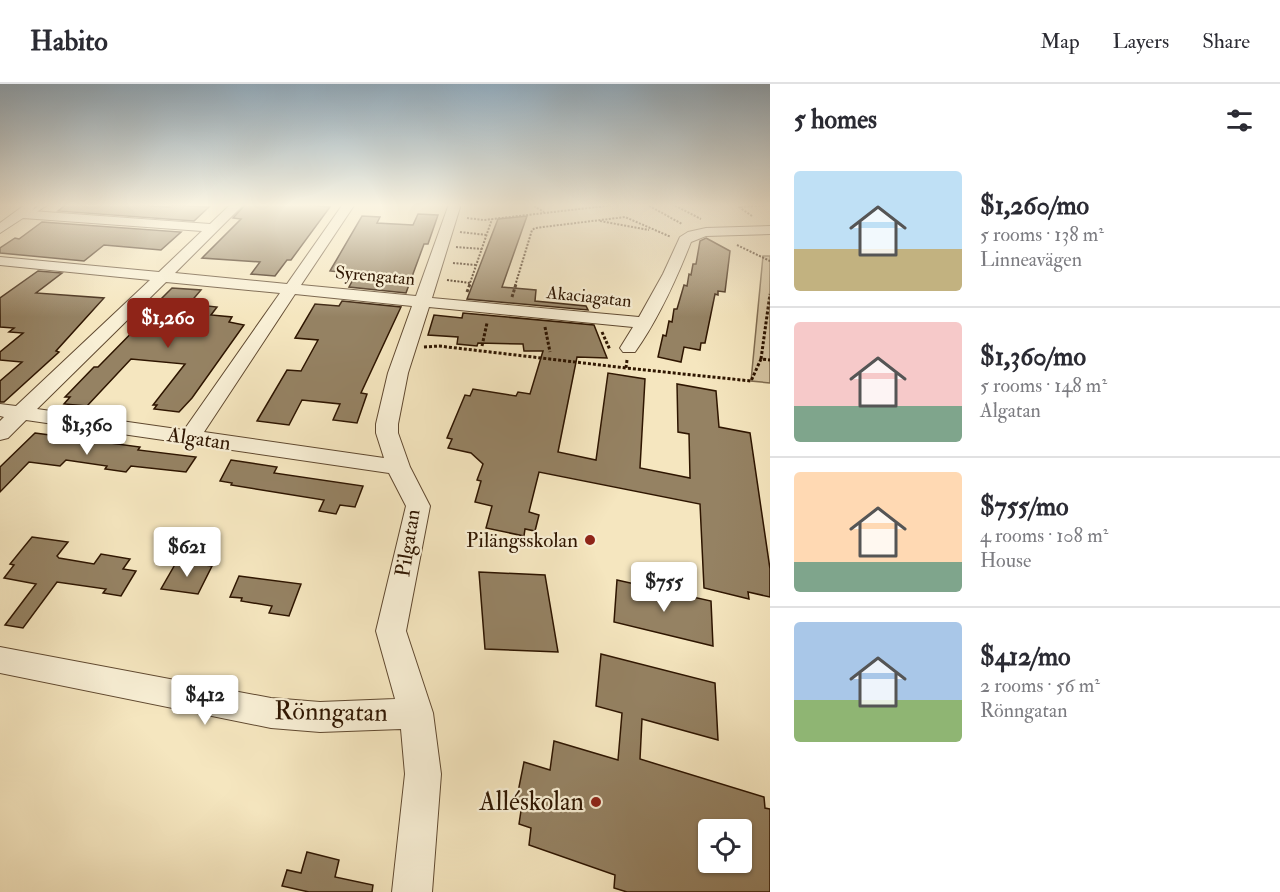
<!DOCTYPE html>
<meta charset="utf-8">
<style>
:root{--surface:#fff;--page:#f2f2f3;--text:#2b2b33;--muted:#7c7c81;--line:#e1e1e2;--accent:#8f2418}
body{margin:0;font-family:"IM FELL Double Pica",serif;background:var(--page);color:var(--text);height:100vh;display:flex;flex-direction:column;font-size:22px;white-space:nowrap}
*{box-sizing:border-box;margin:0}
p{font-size:20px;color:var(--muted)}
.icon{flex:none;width:33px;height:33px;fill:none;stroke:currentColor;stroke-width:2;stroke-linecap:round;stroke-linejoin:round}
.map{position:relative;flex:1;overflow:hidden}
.sheet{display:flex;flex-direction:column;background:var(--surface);width:510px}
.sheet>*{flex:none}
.controls{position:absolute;left:698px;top:735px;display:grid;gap:12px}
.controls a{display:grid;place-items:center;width:54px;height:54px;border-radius:6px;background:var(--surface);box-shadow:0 2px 4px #0004;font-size:30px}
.price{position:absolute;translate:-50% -51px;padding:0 14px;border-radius:6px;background:#fff;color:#222;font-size:20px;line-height:39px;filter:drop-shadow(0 2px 3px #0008)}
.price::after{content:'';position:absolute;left:50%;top:36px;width:18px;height:14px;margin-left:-9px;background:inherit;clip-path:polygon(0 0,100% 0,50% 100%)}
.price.active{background:var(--accent);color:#fff}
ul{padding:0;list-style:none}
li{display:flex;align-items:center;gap:18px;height:150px;padding:0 24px}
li+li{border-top:2px solid var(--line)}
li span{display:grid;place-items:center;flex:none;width:168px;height:120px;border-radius:6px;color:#555}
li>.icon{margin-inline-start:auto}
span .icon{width:72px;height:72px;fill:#fffc;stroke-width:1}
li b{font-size:26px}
h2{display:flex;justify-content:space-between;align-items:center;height:72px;padding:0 24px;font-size:26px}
header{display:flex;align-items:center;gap:36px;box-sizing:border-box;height:84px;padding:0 30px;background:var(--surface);border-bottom:2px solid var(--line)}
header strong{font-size:28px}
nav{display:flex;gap:33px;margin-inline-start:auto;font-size:21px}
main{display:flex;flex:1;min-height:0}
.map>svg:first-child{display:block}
.green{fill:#d3c29f;stroke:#806c50;stroke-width:1.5}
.building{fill:#958263;stroke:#2e1500;stroke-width:1.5;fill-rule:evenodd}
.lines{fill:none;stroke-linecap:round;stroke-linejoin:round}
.service-casing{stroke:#604930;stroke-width:2}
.minor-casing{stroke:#604930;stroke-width:2}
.path-far1{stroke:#2e1500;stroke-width:2;stroke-dasharray:2 1.5;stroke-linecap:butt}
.path{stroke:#2e1500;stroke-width:3;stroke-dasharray:3 2;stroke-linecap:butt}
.service{fill:#f8efd5;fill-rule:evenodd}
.minor{fill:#f8efd5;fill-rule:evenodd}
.poi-dot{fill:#8f2418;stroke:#f8efd5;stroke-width:2}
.labels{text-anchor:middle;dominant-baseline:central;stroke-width:4.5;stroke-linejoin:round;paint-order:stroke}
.far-street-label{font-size:18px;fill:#2e1500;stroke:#f8efd5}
.street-label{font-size:21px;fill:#2e1500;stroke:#f8efd5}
.poi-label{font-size:21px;fill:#2e1500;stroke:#f8efd5;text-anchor:end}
.near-street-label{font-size:26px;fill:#2e1500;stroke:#f8efd5}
.near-poi-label{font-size:26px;fill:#2e1500;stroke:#f8efd5;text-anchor:end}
</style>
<header>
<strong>Habito</strong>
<nav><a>Map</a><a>Layers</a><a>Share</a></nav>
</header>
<main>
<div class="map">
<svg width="770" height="808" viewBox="0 0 770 808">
<rect width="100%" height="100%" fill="#f5e6bf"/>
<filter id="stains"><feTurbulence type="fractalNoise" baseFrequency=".00333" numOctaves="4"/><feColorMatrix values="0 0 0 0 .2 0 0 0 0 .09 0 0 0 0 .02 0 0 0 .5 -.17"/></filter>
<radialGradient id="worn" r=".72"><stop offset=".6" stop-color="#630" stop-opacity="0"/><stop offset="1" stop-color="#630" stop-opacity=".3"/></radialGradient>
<path class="green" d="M763,172H770V299L751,297Z"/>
<g class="building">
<path d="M67,120H122L169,123L171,121L209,123L194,137L58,127Z"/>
<path d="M246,120H297L330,123L291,176H287L275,192L251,190L260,178L202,174L241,135L233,134Z"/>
<path d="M418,130L438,131L428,160H424L406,209L349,203L356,190L330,187L362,132L380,133L377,139L413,141Z"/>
<path d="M527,132L502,203L536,206L535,217L586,222L588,226L467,215L498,135Z"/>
<path d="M42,138L181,148L161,166L104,161L84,177L0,169V164L15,154L19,155Z"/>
<path d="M706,154L730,167L725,208L718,207V211L715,210L705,259H701L700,266L684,263L681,278L658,273L663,251L666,252L669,237L672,238L674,225H677L684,201L687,202L689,190L691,191L693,180H696L700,157Z"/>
<path d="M38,187L62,189L36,209L104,214L56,267L59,268L4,318H0V297L22,278L0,276V268L23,249L9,248L14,244L0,243V214Z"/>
<path d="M172,204L201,206L189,220L217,223L211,231L232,233L229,238L244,241L192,314L179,328L154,325L157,321H153L185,280L131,275L87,322L64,320L70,313H65L94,283H98L155,225H151Z"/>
<path d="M342,217L401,223L361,309L367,310L357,339L333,336L340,320L302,316L289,341L257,337L287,286L301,287L318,256L295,254L315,220L339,222Z"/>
<path d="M463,229L594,241L607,274L577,273L558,368L596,376L608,289L645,295L640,384L690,394L689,350L678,348L677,300L716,307L719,343L750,349L770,485V513L748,508L749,515L704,504L700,420L539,388L529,428L539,431L535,447L525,445L524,452L486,444L492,422L475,418L481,397L477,396L483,380L471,369L448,364L452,355L447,354L465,311L470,312L473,305L516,312L518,308L530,310L543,267H524L523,260L478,259L477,262L457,260L458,253L428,251L434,231L462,234Z"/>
<path d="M35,349L140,363L138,366L196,373L186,388L131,382L126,388L105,385L107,382L66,376L60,382L29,378L0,408V383Z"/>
<path d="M231,376L277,383L274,389L363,402L355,423L340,421L336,430L319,427L324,416L231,401L232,399L220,397Z"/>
<path d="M32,453L68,458L57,472L59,474L94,480L101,470L130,475L123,485L136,487L121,512L103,509L106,505L57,498L23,544L5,541L36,500L4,494L14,481L10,480Z"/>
<path d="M177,477L212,482L198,510L161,505Z"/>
<path d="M479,488L545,491L558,568L485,565Z"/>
<path d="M239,492L301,500L289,532L269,529L272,522L241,517L242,514L230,513Z"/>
<path d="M617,496L711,517L713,562L614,538Z"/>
<path d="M601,570L715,599L718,656L642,635L640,675L764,713L765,724L770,725V808H627L614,804L615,791L529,761L531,744L519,740L522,720L516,718L524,678L550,686L554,657L618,676L622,629L596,622ZM708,746H741V778H708Z"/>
<path d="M307,768L339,776L335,793L373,801L372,808H309L282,802L287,786L301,789Z"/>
</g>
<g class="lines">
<g class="service-casing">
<path id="service" d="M42,120H49L32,131H28V129Z"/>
</g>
<g class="minor-casing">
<path id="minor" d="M26,120H37L32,127L210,140L231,120H244L175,189L287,200L343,120H355L301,201L416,212L449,120H461L432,214L639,233L663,190L680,153L688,148L706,144L770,142V150L706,152L691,158C676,196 659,234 635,268H623L620,264L633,243L429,223L408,289L398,340V349L410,383L430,422L406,547L433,629L441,690L432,808H392L405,690L401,645L320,648L271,644L0,589V563L271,614L320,618L395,615L376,547L406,422L389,389L26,336L8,354L0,356V337L4,333L0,332V320L16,322L150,196L0,181V173L159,188L202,147L23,134L0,149V139ZM166,198L280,209L184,346L37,325ZM295,210L412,222L388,289L376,340V349L384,374L204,348Z"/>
</g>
<g class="path-far1">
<path d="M646,120L682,140"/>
<path d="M672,120L701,135"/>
<path d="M534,122L544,128"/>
<path d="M752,132L739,123L770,121"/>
<path d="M467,134L484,136L622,120"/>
<path d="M600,137L649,146"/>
<path d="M460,148L487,151"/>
<path d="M737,161L770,177"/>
<path d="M456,163L482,165"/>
<path d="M453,179L476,181"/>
<path d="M447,196L470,199"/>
<path d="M469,202L492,135"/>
<path d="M515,202L532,146L535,144L625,133L671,153"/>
</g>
<g class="path">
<path d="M467,208L470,200"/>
<path d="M512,213L516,200"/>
<path d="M545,243L550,268"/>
<path d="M602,248L610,266"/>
<path d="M482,262L487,239"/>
<path d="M424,263L439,262L626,284"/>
<path d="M761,275L770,210"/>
<path d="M627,276L626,284L751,297L761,275L770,276"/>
</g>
<use href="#service" class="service"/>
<use href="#minor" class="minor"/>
</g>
<linearGradient id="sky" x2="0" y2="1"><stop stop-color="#92acbe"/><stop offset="0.52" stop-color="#faf4e2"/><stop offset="1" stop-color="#faf4e2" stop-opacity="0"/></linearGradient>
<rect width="770" height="233" fill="url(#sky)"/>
<g class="poi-dot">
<circle cx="590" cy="456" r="6"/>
<circle cx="596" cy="718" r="6"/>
</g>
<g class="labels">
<g class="far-street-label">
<text transform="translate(375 192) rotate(5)">Syrengatan</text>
<text transform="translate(589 213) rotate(6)">Akaciagatan</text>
</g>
<g class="street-label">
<text transform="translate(199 355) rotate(8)">Algatan</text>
<text transform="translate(408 459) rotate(-81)">Pilgatan</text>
</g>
<g class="poi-label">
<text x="578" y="456">Pilängsskolan</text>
</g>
<g class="near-street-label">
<text transform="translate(331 628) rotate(1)">Rönngatan</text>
</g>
<g class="near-poi-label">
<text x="584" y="718">Alléskolan</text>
</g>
</g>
<rect width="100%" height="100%" filter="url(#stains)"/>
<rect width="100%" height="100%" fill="url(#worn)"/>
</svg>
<div class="controls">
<a><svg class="icon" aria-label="locate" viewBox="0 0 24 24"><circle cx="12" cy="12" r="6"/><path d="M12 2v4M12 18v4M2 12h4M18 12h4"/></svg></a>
</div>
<b class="price active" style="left:168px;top:265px">$1,260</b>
<b class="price" style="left:87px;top:372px">$1,360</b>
<b class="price" style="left:187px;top:494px">$621</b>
<b class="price" style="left:664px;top:529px">$755</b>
<b class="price" style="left:205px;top:642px">$412</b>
</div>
<section class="sheet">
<h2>5 homes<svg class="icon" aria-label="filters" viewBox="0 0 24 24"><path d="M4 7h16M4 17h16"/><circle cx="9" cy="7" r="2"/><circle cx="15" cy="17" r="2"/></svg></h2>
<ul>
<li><span style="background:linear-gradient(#bfe0f5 65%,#c2b280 0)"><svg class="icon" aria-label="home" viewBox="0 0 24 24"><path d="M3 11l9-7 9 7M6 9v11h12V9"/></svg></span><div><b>$1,260/mo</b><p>5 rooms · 138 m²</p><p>Linneavägen</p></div></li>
<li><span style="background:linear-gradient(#f6c9c9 70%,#7fa58c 0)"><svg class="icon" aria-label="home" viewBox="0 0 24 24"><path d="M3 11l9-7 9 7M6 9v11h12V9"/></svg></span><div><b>$1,360/mo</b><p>5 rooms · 148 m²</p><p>Algatan</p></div></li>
<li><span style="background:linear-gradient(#ffd9b3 75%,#7fa58c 0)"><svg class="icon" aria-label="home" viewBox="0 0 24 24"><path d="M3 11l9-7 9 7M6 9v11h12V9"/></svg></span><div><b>$755/mo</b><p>4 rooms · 108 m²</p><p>House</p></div></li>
<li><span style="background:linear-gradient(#a9c7e8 65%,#8fb573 0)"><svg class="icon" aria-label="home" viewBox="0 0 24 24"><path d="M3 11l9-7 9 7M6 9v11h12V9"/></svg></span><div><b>$412/mo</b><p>2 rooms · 56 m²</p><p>Rönngatan</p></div></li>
</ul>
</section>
</main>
